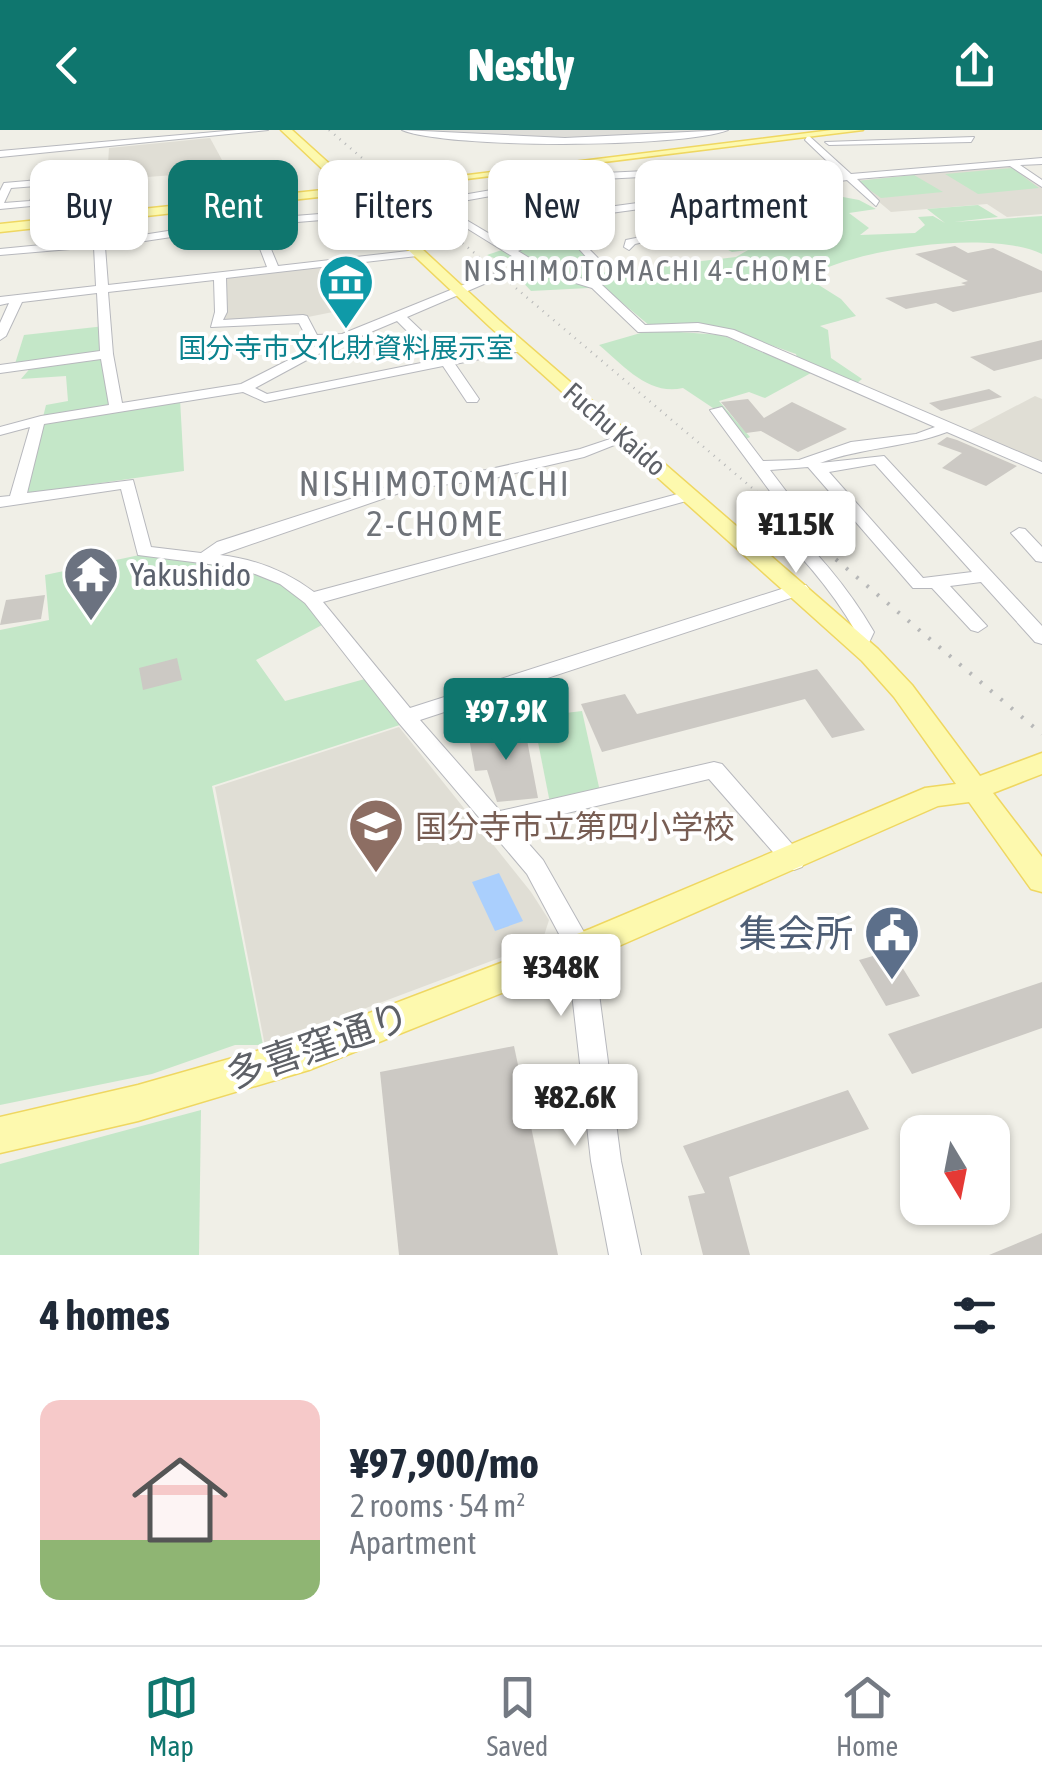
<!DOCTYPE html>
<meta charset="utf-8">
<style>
:root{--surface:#fff;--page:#f2f2f3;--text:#1f2937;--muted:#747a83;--line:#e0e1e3;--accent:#0f766e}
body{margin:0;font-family:"Asap Condensed","Noto Sans JP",sans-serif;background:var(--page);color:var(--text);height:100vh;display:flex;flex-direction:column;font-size:38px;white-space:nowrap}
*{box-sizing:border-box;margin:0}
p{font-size:32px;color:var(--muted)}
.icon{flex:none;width:55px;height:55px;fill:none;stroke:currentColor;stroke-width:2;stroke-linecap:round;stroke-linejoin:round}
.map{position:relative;height:1125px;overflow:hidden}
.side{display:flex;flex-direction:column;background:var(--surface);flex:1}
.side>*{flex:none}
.hud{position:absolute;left:30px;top:30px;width:982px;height:90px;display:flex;gap:20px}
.needle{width:65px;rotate:170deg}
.buttons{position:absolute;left:900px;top:985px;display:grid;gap:20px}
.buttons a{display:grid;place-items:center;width:110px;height:110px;border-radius:20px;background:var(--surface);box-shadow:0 2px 8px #0004;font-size:50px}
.price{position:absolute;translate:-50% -85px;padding:0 22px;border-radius:10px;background:#fff;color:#222;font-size:32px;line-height:65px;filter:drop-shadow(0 2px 5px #0008)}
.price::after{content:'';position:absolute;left:50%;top:60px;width:30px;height:22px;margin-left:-15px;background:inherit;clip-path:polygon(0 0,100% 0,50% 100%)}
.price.current{background:var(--accent);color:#fff}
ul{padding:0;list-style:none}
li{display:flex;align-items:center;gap:30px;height:250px;padding:0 40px}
li span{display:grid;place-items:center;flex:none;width:280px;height:200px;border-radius:20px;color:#555}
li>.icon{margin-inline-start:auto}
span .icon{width:120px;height:120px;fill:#fffc;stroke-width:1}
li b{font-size:42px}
h2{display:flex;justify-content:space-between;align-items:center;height:120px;padding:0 40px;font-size:42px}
.tag{padding:0 35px;border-radius:20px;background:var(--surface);box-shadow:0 2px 8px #0004;font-size:35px;line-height:90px}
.tag.current{background:var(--accent);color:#fff}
header{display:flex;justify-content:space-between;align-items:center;height:130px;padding:0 40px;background:var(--accent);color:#fff;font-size:45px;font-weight:800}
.tab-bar{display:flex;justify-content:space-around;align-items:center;height:140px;border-top:2px solid var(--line);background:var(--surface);font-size:28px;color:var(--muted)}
.tab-bar a{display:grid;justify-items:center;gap:5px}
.tab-bar .current{color:var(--accent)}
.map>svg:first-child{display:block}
.industrial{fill:#dfded9}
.education{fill:#e0ded5}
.green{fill:#c4e7c8}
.water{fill:#aacffd}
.building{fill:#ccc9c4}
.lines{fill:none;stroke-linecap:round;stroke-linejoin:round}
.minor-tunnel{stroke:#ccccc7;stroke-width:11;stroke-dasharray:11 6;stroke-linecap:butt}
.major-tunnel{stroke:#ccccc7;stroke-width:11;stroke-dasharray:11 6;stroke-linecap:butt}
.minor-casing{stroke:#b7b8bd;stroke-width:2}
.major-casing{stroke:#efd761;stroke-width:3}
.minor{fill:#fff;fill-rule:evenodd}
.major{fill:#fdf9ae;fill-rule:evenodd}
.rail-far1{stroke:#b7b8b8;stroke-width:2.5;stroke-dasharray:1 6;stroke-linecap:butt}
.rail{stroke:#b7b8b8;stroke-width:4;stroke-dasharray:2.5 11;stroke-linecap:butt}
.labels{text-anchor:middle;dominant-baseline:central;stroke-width:8;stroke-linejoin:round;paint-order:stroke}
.far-culture-label{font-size:28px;fill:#0d838f;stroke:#fff}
.far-street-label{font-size:28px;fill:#5e6167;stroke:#fff}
.far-neighbourhood-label{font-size:30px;letter-spacing:2.5px;fill:#6f7379;stroke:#fff}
.worship-label{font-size:32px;fill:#5b616d;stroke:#fff;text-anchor:start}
.education-label{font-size:32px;fill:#785e54;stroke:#fff;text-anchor:start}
.neighbourhood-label{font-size:35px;letter-spacing:2.5px;fill:#6f7379;stroke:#fff}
.near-service-label{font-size:38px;fill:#4e5e75;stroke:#fff;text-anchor:end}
.near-street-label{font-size:38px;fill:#5e6167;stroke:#fff}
</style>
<header><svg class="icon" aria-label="back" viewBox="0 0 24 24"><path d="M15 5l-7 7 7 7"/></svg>Nestly<svg class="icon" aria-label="share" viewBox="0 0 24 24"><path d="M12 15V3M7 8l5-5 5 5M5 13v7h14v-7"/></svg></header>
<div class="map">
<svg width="1042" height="1125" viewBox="0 0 1042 1125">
<rect width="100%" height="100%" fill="#f0efe7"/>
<path class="industrial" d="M418,0H719L622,8H460Z"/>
<g class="education">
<path d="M210,8L228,41L107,50L109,18Z"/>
<path d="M1011,35L1042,56V84L1007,87L987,74L891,82L854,51Z"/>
<path d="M332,134L363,176L308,187L222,195L225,147Z"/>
<path d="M1035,266L1042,269V333L966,302Z"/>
<path d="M399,597L531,762L549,790L542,812L265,916L215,657Z"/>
</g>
<g class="green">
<path d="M1012,38L1039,58L978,64L945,44Z"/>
<path d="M914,45L943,62L881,68L857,51Z"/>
<path d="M827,64L859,70L876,79L849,83L869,98L860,105L915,103L925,95L918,87L933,86L945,93L927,79L978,75L998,87L954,92L1042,86V124C989,99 859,118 806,147L841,169L856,186L820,196L828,200L831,228L862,249L852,257L798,232L796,224L734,202L650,196L601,155L600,143L736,127L748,120L732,122L693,102L697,98L666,81Z"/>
<path d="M565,99L590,130L589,158L531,161L505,133L487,125Z"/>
<path d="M105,196L116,278L180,269L184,341L24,364L46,275L68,271L66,246L21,249L33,235L14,237L24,205Z"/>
<path d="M651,200L722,205L811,243L765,268L749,262L719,271L750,307L744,310L722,284L683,258C649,266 624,236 599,215Z"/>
<path d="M149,423C210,429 295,430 322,495L256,530L285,571L372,547L409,592L212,656L263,915H235L152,944L0,975V500L49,490L45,445Z"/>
<path d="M582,581L601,666L551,678L533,587Z"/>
<path d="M201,980L199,1125H0V1034Z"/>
</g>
<path class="water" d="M499,743L523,791L495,801L472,752Z"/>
<g class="building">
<path d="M371,90L389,107L395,114L366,118L358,108L370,106L353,91Z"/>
<path d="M955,116L968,123L993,118L1042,141V162L953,182L936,173L906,179L885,168L966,155L961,153L968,151L915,124Z"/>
<path d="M1042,210V229L994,241L970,227Z"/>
<path d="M989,259L1002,267L941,281L929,273Z"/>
<path d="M748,269L764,288L792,272L847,299L798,322L761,301L746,303L721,272Z"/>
<path d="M947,307L957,310L1017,336L986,356L942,338L962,323L937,314Z"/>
<path d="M45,465L41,489L0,495L6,470Z"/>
<path d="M177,528L182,550L143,560L139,538Z"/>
<path d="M817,539L865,600L832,608L805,569L602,622L581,574L625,564L637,584Z"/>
<path d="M524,594L538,668L497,672L487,640L475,641L469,608Z"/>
<path d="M887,822L897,838L902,837L920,866L886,876L859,830Z"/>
<path d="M1042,852V898L912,944L888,904Z"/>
<path d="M514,916L558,1125H399L380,942Z"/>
<path d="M848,960L869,999L729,1047L750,1125H703L688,1066L705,1063L683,1016Z"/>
<path d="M1042,1103V1125H989Z"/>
</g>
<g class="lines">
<path class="minor-tunnel" d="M494,146L500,136"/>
<g class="major-tunnel">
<path d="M379,54L424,49"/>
<path d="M327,59L358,56"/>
</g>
<g class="minor-casing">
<g id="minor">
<path d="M237,0H268L0,27V21Z"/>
<path d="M402,0L565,8L728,0C683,18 447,19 402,0Z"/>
<path d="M808,5L851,44L1042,28V34L1020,35L1042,50V57L1010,36L857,49L879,71L876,76L847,50L658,76L694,100L635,114L629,120L624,117L626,110L680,99L647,78L567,89L581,111L599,129L602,155L645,195L698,193L734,200L1042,332V343L947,302C905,318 863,317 820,333L884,326L1042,496V514L1035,512L981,452L950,456L987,496L978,502L971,500L932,458H913L808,337L770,340L789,365L787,368H775L710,280L722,277L763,331L799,330L851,312L916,304L935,297L727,206L698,201L638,202L592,158L536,141L431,76L382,85L261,95L278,136L417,120L422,123L417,126L226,148L227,182L223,190L303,185L307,186L317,205L342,204L490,144H498V148L407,187L449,227L526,214V220L455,234L479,269L477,272H467L443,236L265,272L243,262L44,294L27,363L133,350L151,417L201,423L217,412L406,351L486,340L580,319L625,304L632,308L584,327L486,350L414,358L220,425C255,429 286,441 314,462L685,362H697V368L323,472L410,578L794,455H806L809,459L806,463L420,590L500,681L714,632L722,634L806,730L802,737L794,740L786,737L709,649L513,696L543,730L593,818L621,1031L641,1125H609L591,1031L567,819L527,744L398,592L305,473L280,454L240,438L138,425L121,359L0,377V367L10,366L30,297L0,305V297L41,286L109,275L101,229L0,243V235L100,221L97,163L22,172L6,206L0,210V193L9,173L0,175V167L96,156L94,117L0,125V119L93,110L92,87L97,84L102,87L104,111L232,91L382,79L584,44L828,32L805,10ZM833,37L842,45L564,83L555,55L584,50ZM546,56L559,93L510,116L441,75ZM251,95L267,137L108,155L105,117ZM562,100L589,130L590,151L544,137L518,121ZM214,150L215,182L211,197L299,193L309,212H324L241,254L122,273L113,224L108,162ZM397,191L436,230L267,264L255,258L316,225ZM875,334L972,442L923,448L829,342Z"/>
<path d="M974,7L971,12L829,15L825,12Z"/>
<path d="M46,41H105L110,44L105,47H49L40,70L99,66L104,69L0,79V61L4,53L39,50ZM36,56L30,71L4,73L11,58Z"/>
<path d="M378,48L390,57V61H384L376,54L341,58L336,55Z"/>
<path d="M760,372L766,374C809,412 845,452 874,502L866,519H852L849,515L856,502C829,455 794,417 754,380L752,377Z"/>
<path d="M1019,398L1025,399L1042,417V432L1036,431L1011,403Z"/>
</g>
</g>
<g class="major-casing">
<g id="major">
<path d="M281,0H292L353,55L383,52V56L357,59L500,191L878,519L912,555L980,646L1042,623V644L993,663L1042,727V762L1031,759L969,672L938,676L612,819L309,940L138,991L0,1023V987L138,955L309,906L590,799L925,658L956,654L894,567L862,531L490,197Z"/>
<path d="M832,0H863L426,54L420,51Z"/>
<path d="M332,59L328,66L0,102V94Z"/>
</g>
</g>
<use href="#minor" class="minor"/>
<use href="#major" class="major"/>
<path class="rail-far1" d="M329,0L777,379"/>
<path class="rail" d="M774,377L1042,604"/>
</g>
<defs>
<g id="museum-pin" transform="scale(2.875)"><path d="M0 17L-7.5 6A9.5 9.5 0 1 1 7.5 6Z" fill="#0f9aa8" stroke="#fff"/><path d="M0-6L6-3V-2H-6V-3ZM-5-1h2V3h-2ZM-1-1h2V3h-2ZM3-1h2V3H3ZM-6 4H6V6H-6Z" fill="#fff"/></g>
<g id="temple-pin" transform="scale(2.875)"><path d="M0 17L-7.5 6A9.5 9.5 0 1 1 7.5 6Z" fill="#6b7280" stroke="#fff"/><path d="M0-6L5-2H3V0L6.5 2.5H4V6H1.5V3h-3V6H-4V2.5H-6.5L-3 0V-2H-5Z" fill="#fff"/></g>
<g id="school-pin" transform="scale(2.875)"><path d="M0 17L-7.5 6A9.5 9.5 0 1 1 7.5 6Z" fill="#8d6e63" stroke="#fff"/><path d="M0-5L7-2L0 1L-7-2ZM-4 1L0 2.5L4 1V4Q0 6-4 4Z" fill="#fff"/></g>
<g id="civic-pin" transform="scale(2.875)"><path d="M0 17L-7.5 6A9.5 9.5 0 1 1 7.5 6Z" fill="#5c6f8a" stroke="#fff"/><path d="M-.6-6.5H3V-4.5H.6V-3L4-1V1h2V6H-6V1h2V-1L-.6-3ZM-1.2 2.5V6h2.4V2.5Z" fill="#fff"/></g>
</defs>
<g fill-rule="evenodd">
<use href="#museum-pin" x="346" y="152"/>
<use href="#temple-pin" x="91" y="444"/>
<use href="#school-pin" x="376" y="696"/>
<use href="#civic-pin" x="892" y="803"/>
</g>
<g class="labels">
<g class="far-culture-label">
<text x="346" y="218">国分寺市文化財資料展示室</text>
</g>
<g class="far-street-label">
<text transform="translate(615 299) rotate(41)">Fuchu Kaido</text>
</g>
<g class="far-neighbourhood-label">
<text x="646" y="140">NISHIMOTOMACHI 4-CHOME</text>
</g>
<g class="worship-label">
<text x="130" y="444">Yakushido</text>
</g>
<g class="education-label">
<text x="415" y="696">国分寺市立第四小学校</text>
</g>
<g class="neighbourhood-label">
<text x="435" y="353">NISHIMOTOMACHI<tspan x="435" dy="40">2-CHOME</tspan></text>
</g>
<g class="near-service-label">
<text x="853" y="803">集会所</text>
</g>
<g class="near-street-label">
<text transform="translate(318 915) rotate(-19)">多喜窪通り</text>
</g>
</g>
</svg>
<div class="buttons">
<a><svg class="needle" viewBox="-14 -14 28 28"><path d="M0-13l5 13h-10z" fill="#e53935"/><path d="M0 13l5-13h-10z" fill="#747a83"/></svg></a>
</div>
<b class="price" style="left:796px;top:446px">¥115K</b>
<b class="price current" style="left:506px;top:633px">¥97.9K</b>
<b class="price" style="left:561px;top:889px">¥348K</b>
<b class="price" style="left:575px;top:1019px">¥82.6K</b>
<div class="hud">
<a class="tag">Buy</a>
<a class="tag current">Rent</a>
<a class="tag">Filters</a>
<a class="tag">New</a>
<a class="tag">Apartment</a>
</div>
</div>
<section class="side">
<h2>4 homes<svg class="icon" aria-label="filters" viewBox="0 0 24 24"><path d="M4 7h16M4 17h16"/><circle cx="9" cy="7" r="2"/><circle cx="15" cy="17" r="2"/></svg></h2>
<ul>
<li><span style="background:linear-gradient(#f6c9c9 70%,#8fb573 0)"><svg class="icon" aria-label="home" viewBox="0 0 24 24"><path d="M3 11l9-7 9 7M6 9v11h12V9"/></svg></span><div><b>¥97,900/mo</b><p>2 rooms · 54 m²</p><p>Apartment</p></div></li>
</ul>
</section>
<nav class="tab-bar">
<a class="current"><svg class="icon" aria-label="map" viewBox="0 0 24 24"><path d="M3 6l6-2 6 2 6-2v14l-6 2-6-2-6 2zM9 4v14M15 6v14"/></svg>Map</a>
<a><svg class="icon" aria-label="saved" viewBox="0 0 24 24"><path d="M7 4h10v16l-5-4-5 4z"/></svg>Saved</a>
<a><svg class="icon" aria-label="home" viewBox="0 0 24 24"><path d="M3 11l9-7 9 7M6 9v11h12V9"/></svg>Home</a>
</nav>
